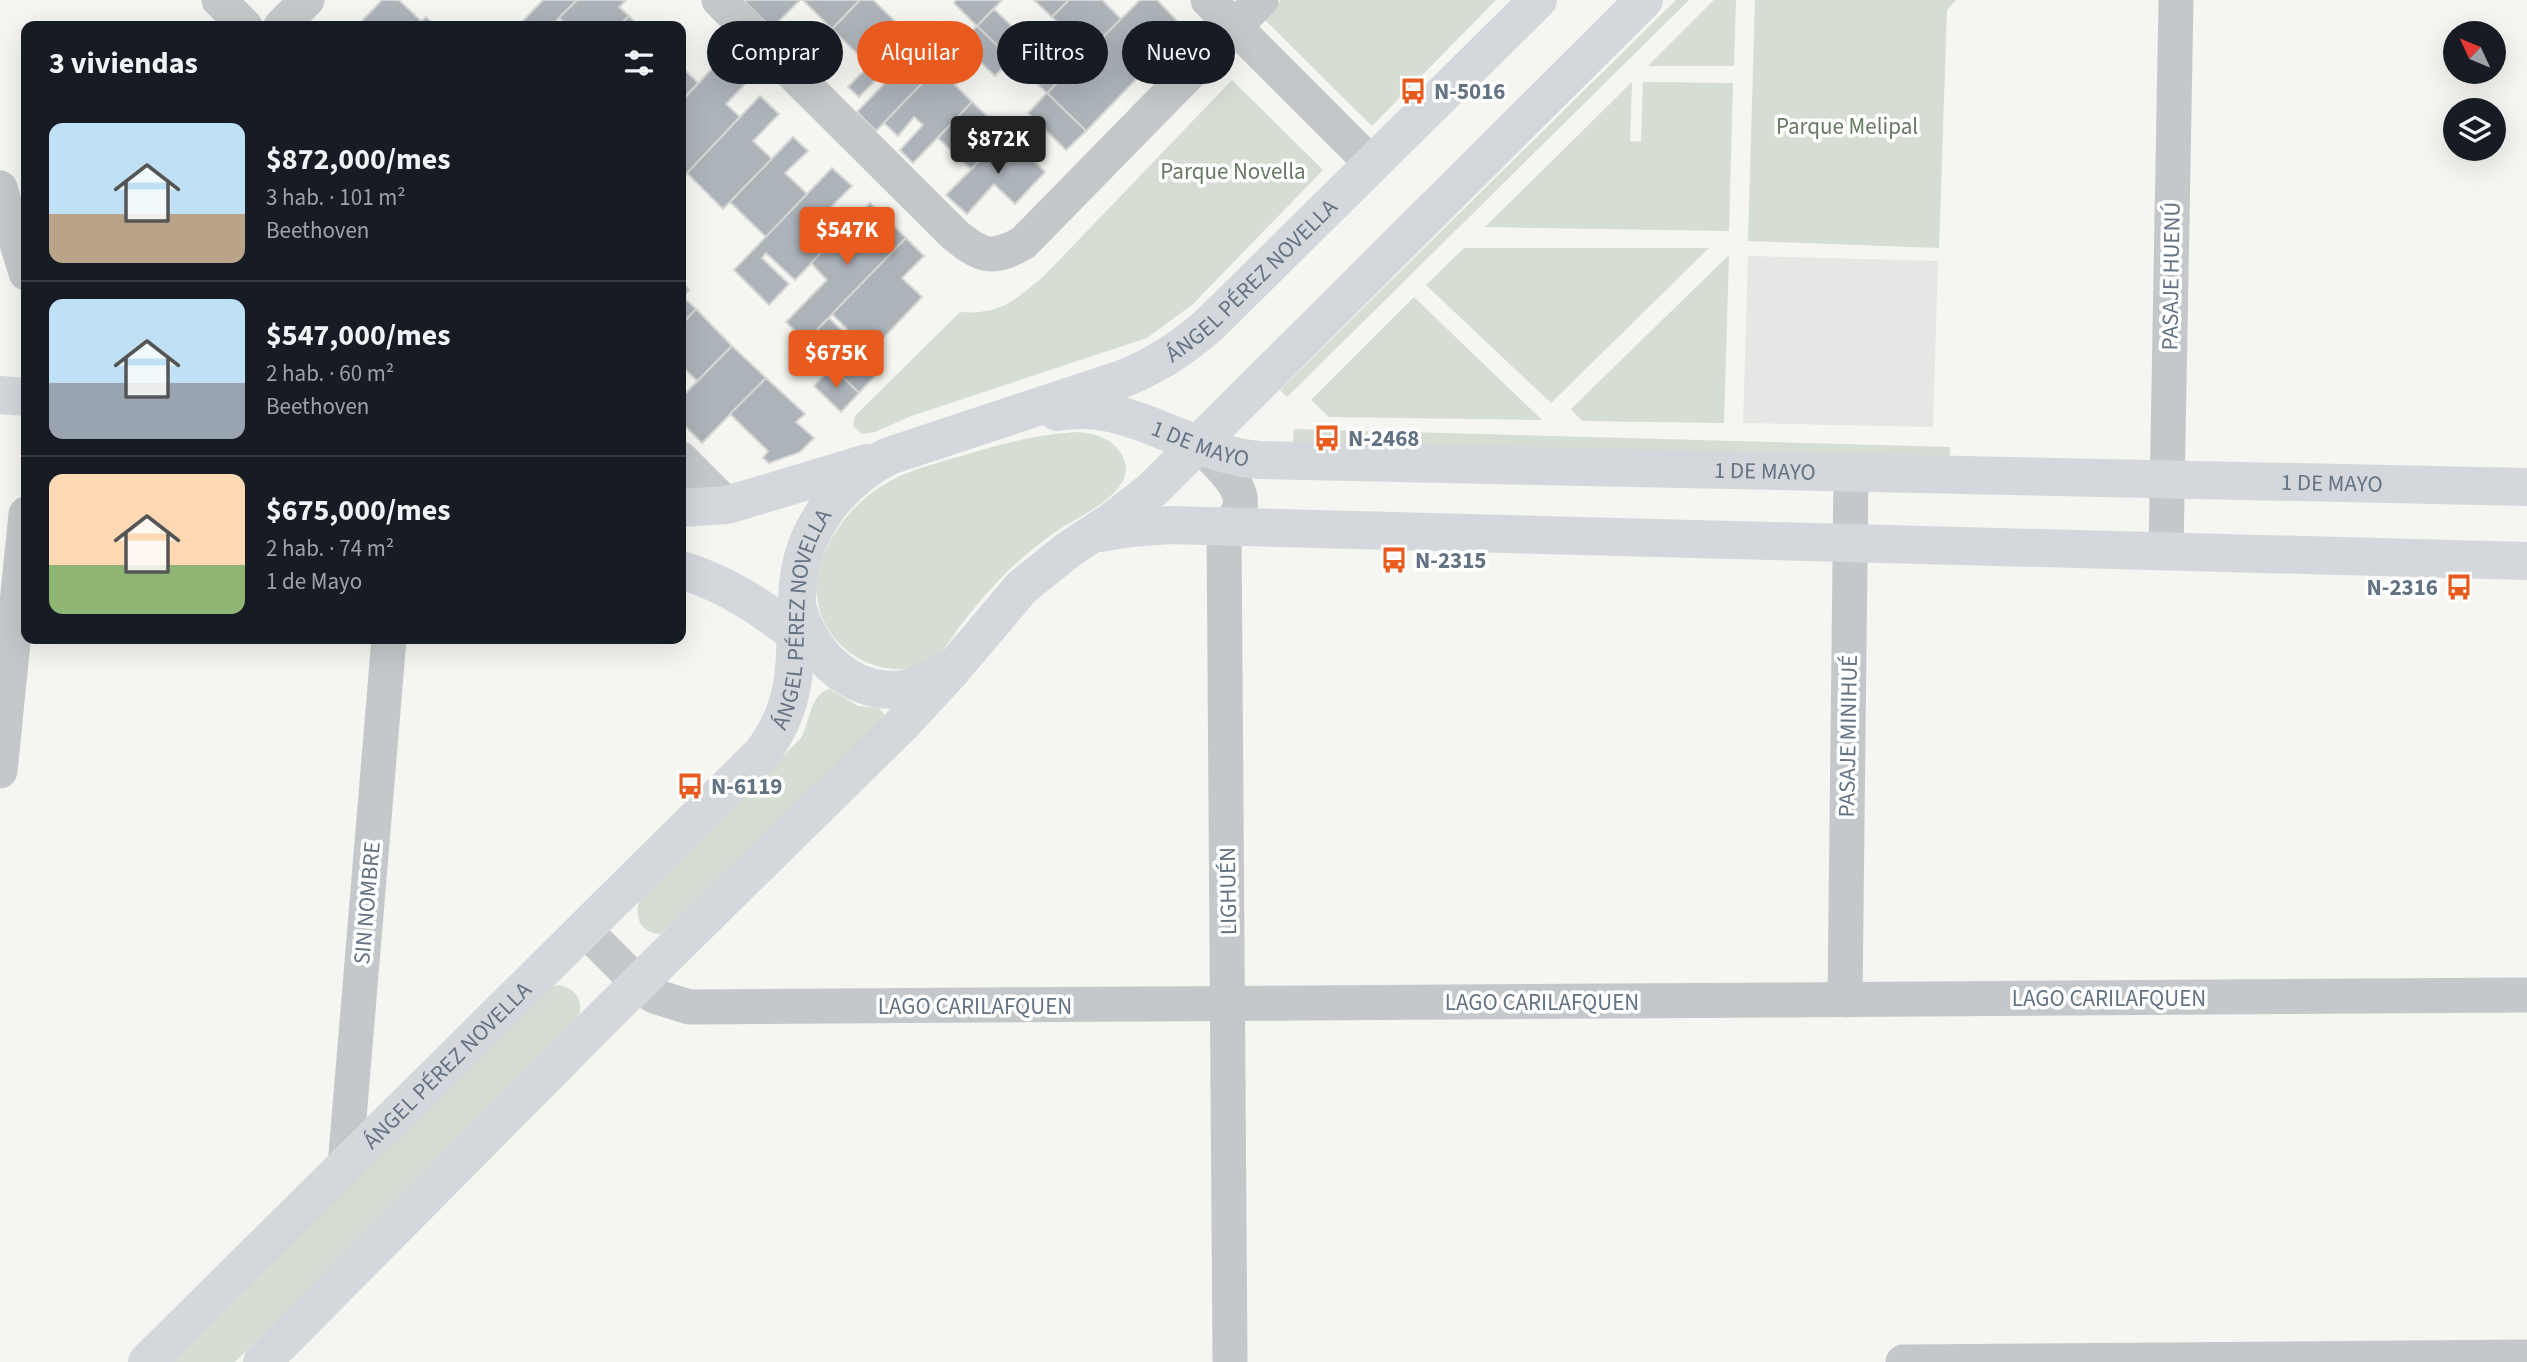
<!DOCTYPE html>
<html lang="es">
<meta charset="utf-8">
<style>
:root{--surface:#171b24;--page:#20242c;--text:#f1f3f6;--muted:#9ea1a6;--line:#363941;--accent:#e95a1e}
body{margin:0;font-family:"Source Sans 3",sans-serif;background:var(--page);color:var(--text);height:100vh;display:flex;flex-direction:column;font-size:26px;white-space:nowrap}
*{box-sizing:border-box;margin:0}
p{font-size:23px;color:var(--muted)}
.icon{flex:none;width:38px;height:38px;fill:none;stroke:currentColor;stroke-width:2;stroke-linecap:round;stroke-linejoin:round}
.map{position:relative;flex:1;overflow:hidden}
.drawer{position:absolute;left:21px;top:21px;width:665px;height:623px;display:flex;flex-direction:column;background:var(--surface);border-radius:14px;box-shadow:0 7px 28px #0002}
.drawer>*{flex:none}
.top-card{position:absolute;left:707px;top:21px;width:665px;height:63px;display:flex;gap:14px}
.needle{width:46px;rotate:314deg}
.controls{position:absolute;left:2443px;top:21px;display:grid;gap:14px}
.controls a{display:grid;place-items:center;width:63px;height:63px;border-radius:50%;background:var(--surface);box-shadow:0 7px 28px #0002;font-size:35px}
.price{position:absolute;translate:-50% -60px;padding:0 16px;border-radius:7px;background:var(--accent);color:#fff;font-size:23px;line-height:46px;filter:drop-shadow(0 2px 4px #0008)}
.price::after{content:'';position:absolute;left:50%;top:42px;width:21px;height:16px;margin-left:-10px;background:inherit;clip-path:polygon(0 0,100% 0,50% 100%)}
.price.active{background:#222;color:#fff}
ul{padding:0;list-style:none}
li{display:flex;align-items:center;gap:21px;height:175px;padding:0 28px}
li+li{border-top:2px solid var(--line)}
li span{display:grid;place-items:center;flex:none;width:196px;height:140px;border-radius:14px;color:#555}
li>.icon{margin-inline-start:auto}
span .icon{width:84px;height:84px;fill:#fffc;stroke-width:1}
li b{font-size:30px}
h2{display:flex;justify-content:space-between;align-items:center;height:84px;padding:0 28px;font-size:30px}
.pill{padding:0 24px;border-radius:32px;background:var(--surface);box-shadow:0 7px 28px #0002;font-size:24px;line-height:63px}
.pill.active{background:var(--accent);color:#fff}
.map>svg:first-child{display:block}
.built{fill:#e6e7e5}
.green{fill:#d6ddd2}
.building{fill:#acb3b9;stroke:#d6d7d4;stroke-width:2}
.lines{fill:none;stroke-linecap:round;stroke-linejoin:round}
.minor{stroke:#c5c8cb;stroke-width:35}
.secondary{stroke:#d4d8dc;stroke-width:38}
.labels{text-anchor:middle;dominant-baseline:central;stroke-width:7;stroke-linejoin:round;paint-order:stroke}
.poi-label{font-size:23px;font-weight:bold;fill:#637384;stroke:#fff;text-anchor:start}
.park-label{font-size:23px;fill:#667b62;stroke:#fff}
.street-label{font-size:23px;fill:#637384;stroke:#fff}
</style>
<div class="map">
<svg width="2527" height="1362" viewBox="0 0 2527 1362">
<rect width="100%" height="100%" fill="#f5f5f1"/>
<path class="built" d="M1748,256L1938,261L1933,427L1743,423Z"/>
<g class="green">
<path d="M1281,0H1496L1372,126L1263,18Z"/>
<path d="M1676,0H1689L1287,397L1280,390Z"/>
<path d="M1714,0H1736L1734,66H1648Z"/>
<path d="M1755,0H1956L1947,10L1939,248L1748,241Z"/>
<path d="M1232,80L1323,170L1193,304L1147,338L911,416L875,432L862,434L853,426L855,416L960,312C1001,315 1015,300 1044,276Z"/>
<path d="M1632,82L1630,141L1641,142L1643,82L1733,83L1729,231L1485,227Z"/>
<path d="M1464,248H1709L1551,403L1426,285Z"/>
<path d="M1729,255L1724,423L1582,421L1571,409Z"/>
<path d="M1414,297L1542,420L1329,417L1311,400Z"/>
<path d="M1294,429L1950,447V459L1293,443Z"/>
<path d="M1079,432C1095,434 1111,438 1120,452C1145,488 1083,514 1060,529C1046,538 1034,548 1022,558C997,580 975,606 955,633C949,642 941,656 931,661C882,687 817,646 817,591C817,542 857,495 900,476C921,467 943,461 965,455C1005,443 1038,434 1079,432Z"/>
<path d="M830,689L858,706L879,708L884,714L883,718L661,934C642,934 634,919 639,901L801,738C810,722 810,693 830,689Z"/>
<path d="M558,985C579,988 586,1006 575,1023L235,1362H173L550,987Z"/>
</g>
<g class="building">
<path d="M382,0H399L421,21L416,26H357Z"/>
<path d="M543,0H577L551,26H518Z"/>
<path d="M577,0H626L619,7L629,16L619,26H568L559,18Z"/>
<path d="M747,0H800L772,28L745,2Z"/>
<path d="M803,0H860L832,29Z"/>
<path d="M860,0H873L904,30L869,65L832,29Z"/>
<path d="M956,0H1002L977,26L954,3Z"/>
<path d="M1034,0H1069L1052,17Z"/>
<path d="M1069,0H1102L1121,19L1088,52L1052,17Z"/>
<path d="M1140,0H1157L1180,24L1176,38L1086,131L1047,93Z"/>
<path d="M994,9L1028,42L1011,59L977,26Z"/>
<path d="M629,16L639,26H619Z"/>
<path d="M426,17L436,26H416Z"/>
<path d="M977,26L1011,59L995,76L961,43Z"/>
<path d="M904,30L940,65L876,131L857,112L885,83L879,77L859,97L848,87Z"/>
<path d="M1032,38L1067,72L1047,93L1011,59Z"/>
<path d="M951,53L969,71L955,85L972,102L913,163L900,150L923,125L914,117L898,136L884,123Z"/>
<path d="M722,58L747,82L726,104L740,117L681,180V102Z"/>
<path d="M681,66L698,83L681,101Z"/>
<path d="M1047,93L1086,131L1066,150L1028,113Z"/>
<path d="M760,96L779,114L753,141L772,159L723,209L687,173Z"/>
<path d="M972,102L1006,134L971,169L938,138Z"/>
<path d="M1006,134L1045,172L1015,204L994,184L967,214L946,195Z"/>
<path d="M793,137L808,151L785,173L807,194L766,237L730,202Z"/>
<path d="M832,168L852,186L824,214L842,232L795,280L766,253L762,258L789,284L769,305L734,270Z"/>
<path d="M870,203L906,238L806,341L786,322L827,280L811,263Z"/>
<path d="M906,238L924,256L902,278L922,297L870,352L832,314Z"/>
<path d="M681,281L689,290L683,297L696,309L681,325Z"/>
<path d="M696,309L732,346L697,381L681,365V325Z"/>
<path d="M829,318L881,369L859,393L806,341Z"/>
<path d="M732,346L766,378L702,443L681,422V398Z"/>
<path d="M832,367L859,393L841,412L814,386Z"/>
<path d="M766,378L805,414L796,422L814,438L800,452L769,463L763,458L768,451L730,414Z"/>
</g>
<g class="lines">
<g class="minor">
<path d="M219,0L245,26"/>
<path d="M719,0L955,235C982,257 993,260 1023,243L1261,0"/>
<path d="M1208,0L1372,164"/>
<path d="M281,26L307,0"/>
<path d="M0,188L26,273"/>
<path d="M1197,443C1219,466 1265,499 1224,527L1230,1362"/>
<path d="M681,459L727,505"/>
<path d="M2166,551L2176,0"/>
<path d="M0,771L26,514"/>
<path d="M585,930L638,983L654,996L689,1007L2527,995"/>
<path d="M1845,1000L1851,473"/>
<path d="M345,1166L389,639"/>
<path d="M1903,1362L2527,1357"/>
</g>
<g class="secondary">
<path d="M0,395L26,397"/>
<path id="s1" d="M1057,412C1072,410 1089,409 1105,412C1158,422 1205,456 1259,460L2527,487"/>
<path d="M681,508L727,505L867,463"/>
<path d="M1100,533L1130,528L1170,525L2527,561"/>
<path d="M681,570C731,585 770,613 810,646"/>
<path d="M799,612C818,676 887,716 945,670"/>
<path id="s2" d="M147,1362L762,753C805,695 792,651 798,585C803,528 840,481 889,456L1122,379C1156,366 1183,348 1210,324L1538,0"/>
<path d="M262,1362L603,1018L902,724L951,671L1022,587L1068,550L1112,521L1152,490L1644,0"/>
</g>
</g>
<defs>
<g id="bus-bare" transform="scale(2.1)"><path d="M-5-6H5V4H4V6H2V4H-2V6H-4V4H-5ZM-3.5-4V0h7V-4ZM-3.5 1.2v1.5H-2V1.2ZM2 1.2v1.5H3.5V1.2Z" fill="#e95a1e" stroke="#fff" stroke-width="2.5" paint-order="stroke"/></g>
</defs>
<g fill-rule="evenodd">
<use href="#bus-bare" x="1413" y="91"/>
<use href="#bus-bare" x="1327" y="438"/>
<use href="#bus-bare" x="1394" y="560"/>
<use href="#bus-bare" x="2459" y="587"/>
<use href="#bus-bare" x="690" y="786"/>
</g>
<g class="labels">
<g class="poi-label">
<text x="1434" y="91">N-5016</text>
<text x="1348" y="438">N-2468</text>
<text x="1415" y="560">N-2315</text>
<text x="2438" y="587" text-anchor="end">N-2316</text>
<text x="711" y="786">N-6119</text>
</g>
<g class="park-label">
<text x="1847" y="126">Parque Melipal</text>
<text x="1233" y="171">Parque Novella</text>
</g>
<g class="street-label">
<text transform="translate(2171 276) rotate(-89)">PASAJE HUENÚ</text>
<text stroke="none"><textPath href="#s2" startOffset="1615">ÁNGEL PÉREZ NOVELLA</textPath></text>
<text stroke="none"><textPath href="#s1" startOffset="149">1 DE MAYO</textPath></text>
<text stroke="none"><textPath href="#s1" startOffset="716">1 DE MAYO</textPath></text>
<text stroke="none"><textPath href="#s1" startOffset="1283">1 DE MAYO</textPath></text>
<text stroke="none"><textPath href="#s2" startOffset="1008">ÁNGEL PÉREZ NOVELLA</textPath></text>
<text transform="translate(1848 736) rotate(-89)">PASAJE MINIHUÉ</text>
<text transform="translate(1228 891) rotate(-91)">LIGHUÉN</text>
<text transform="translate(367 903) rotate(-85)">SIN NOMBRE</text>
<text x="2109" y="998">LAGO CARILAFQUEN</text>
<text x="1542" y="1002">LAGO CARILAFQUEN</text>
<text x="975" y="1006">LAGO CARILAFQUEN</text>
<text stroke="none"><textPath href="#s2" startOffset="422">ÁNGEL PÉREZ NOVELLA</textPath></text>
</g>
</g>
</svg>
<div class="controls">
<a><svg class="needle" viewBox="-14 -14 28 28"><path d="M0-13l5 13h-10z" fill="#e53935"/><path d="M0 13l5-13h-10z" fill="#9ea1a6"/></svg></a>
<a><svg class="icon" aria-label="layers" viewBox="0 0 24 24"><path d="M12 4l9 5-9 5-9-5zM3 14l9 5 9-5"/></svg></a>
</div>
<b class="price active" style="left:998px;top:176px">$872K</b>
<b class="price" style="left:847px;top:267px">$547K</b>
<b class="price" style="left:836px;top:390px">$675K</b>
<div class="top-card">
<a class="pill">Comprar</a>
<a class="pill active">Alquilar</a>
<a class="pill">Filtros</a>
<a class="pill">Nuevo</a>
</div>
<section class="drawer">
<h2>3 viviendas<svg class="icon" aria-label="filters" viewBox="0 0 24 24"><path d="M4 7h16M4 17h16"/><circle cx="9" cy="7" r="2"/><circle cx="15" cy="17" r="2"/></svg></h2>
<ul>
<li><span style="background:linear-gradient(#bfe0f5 65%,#b9a48a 0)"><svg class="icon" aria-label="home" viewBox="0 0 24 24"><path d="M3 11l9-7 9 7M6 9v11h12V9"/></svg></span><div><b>$872,000/mes</b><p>3 hab. · 101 m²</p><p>Beethoven</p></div></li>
<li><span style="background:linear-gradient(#bfe0f5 60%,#9aa5b1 0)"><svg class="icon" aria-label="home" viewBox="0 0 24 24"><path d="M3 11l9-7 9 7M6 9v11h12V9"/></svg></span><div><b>$547,000/mes</b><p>2 hab. · 60 m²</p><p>Beethoven</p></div></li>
<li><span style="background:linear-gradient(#ffd9b3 65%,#8fb573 0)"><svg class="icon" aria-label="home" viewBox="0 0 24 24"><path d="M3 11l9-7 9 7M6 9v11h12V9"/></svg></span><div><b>$675,000/mes</b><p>2 hab. · 74 m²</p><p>1 de Mayo</p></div></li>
</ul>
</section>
</div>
